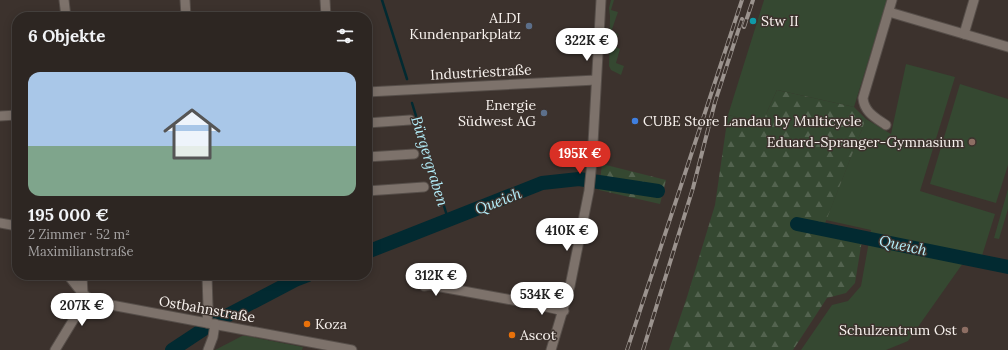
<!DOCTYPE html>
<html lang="de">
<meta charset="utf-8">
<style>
:root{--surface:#2d2622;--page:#39322f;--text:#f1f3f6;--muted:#a7a5a5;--line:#484340;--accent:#d93025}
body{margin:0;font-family:Lora,serif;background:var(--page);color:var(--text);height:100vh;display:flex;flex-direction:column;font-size:15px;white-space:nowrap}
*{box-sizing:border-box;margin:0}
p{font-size:13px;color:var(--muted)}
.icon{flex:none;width:22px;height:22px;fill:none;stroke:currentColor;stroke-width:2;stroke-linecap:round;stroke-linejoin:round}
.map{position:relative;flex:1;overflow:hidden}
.drawer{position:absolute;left:12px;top:12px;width:360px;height:268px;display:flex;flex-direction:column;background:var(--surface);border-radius:16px;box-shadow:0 2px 10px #0003,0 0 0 1px var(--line)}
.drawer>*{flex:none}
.price{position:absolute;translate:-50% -34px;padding:0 9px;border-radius:14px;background:#fff;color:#222;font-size:13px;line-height:26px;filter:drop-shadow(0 1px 2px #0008)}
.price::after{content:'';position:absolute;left:50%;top:24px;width:12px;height:9px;margin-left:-6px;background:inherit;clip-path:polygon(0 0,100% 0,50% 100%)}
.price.selected{background:var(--accent);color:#fff}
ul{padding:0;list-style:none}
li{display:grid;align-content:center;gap:8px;height:212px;padding:0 16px}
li+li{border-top:1px solid var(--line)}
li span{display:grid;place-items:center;height:124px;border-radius:12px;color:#555}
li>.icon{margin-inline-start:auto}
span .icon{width:72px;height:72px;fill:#fffc;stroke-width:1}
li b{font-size:17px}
h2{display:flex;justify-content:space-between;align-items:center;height:48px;padding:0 16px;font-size:17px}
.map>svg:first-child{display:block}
.green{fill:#354831}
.forest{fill:url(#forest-firs)}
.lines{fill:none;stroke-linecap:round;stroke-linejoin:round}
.stream{stroke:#022a31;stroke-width:2.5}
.river{stroke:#022a31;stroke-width:14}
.minor-casing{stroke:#564e49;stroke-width:11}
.minor{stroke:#7d726b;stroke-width:9}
.rail-casing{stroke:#9b938e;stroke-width:4}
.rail{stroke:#3c322d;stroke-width:2.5;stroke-dasharray:8;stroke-linecap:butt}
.culture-dot{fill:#0f9aa8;stroke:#3c322d;stroke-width:1.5}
.service-dot{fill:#5c6f8a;stroke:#3c322d;stroke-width:1.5}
.shop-dot{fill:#3f7fe0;stroke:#3c322d;stroke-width:1.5}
.education-dot{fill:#8d6e63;stroke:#3c322d;stroke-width:1.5}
.food-dot{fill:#e8710a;stroke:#3c322d;stroke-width:1.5}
.labels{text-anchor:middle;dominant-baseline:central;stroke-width:3;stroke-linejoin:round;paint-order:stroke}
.poi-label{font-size:14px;fill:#f8f2ee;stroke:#3c322d;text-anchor:end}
.street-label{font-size:14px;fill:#f8f2ee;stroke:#3c322d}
.water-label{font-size:15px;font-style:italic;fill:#b3eefa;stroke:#3c322d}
</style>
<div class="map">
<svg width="1008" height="350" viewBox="0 0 1008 350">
<defs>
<pattern id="forest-firs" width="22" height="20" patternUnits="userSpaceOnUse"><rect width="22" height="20" fill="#354831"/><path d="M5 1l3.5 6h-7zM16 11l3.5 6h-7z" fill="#53634f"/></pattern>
</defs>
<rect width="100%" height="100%" fill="#3c322d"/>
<g class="green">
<path d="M611,0H614L611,10L618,12L611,32L618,34L614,46L620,49L616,63L624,66L621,75L611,70L609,66L610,16L609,8Z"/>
<path d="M764,0H887L854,107L777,90L762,123L728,115Z"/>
<path d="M906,64L955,77L920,191L995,214L981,259L968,256L908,341L886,350H801L832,305L848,301L861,286L871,230L826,220L866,119L891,134Z"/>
<path d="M960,84L1008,99V165L996,203L930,184Z"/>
<path d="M1008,189V209L999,239L994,238Z"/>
<path d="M242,336H247L303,347L302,350H215Z"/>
</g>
<g class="forest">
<path d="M777,90L854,107L866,119L822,231L862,240L855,283L846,293L827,298L793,350H669L687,297L715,205L728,115L762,123Z"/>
<path d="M602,164L666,180L660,204L599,190Z"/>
</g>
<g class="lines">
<g class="stream">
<path d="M382,0L407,79"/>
<path d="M412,103L448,219"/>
</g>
<g class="river">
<path d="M797,224L1008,267"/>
<path d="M367,252L542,183L579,179L658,191"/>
<path d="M172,350L213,323L295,280L308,275"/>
</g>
<g class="minor-casing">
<g id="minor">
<path d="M64,0L66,17"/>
<path d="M185,0L186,17"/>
<path d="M325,0L326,17"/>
<path d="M889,12L1008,47"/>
<path d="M964,34L974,0"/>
<path d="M367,92L596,80"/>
<path d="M0,116L17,115"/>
<path d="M367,123L410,120"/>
<path d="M886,125C876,118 864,112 863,98L892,0"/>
<path d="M367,157L414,154"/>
<path d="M367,191L424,187"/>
<path d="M0,223L17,226"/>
<path d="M68,275L83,294L95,302L352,350"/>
<path d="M207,275L208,307L207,323"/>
<path d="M424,286L430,285L534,304L564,311"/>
<path d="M55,350L80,309L83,294L82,275"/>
<path d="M208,350L213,337L215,324"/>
<path d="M551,350L570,286L589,191L592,161L601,0"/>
</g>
</g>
<use href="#minor" class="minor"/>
<g class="rail-casing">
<g id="rail">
<path d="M744,27L753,0"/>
<path d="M627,350L742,0"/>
<path d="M643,350L693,188L715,102L742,19"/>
</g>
</g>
<use href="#rail" class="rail"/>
</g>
<circle class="culture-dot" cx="753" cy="21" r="4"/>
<g class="service-dot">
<circle cx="529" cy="26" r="4"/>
<circle cx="544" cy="113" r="4"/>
</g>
<circle class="shop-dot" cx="635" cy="121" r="4"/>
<g class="education-dot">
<circle cx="972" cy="142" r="4"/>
<circle cx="965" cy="330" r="4"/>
</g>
<g class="food-dot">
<circle cx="307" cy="324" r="4"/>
<circle cx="512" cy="335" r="4"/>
</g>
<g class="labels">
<g class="poi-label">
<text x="521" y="18">ALDI<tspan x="521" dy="16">Kundenparkplatz</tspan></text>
<text x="761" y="21" text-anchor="start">Stw II</text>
<text x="536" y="105">Energie<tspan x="536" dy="16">Südwest AG</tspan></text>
<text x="643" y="121" text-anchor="start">CUBE Store Landau by Multicycle</text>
<text x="964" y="142">Eduard-Spranger-Gymnasium</text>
<text x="315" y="324" text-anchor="start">Koza</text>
<text x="957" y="330">Schulzentrum Ost</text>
<text x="520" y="335" text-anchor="start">Ascot</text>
</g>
<g class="street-label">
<text transform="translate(481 72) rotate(-3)">Industriestraße</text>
<text transform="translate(207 309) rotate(10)">Ostbahnstraße</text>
</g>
<g class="water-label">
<text transform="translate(430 161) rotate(73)">Bürgergraben</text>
<text transform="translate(498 201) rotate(-21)">Queich</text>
<text transform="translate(903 245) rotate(12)">Queich</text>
</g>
</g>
</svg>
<b class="price" style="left:587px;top:62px">322K €</b>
<b class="price selected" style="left:580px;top:175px">195K €</b>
<b class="price" style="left:567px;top:252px">410K €</b>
<b class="price" style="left:436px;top:297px">312K €</b>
<b class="price" style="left:542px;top:316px">534K €</b>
<b class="price" style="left:82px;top:327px">207K €</b>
<section class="drawer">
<h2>6 Objekte<svg class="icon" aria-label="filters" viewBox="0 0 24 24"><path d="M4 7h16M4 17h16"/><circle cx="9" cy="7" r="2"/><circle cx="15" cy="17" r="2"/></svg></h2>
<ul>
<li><span style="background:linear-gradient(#a9c7e8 60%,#7fa58c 0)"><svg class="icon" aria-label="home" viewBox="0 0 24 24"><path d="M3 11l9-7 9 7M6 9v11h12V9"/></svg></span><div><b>195 000 €</b><p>2 Zimmer · 52 m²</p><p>Maximilianstraße</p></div></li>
</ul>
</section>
</div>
